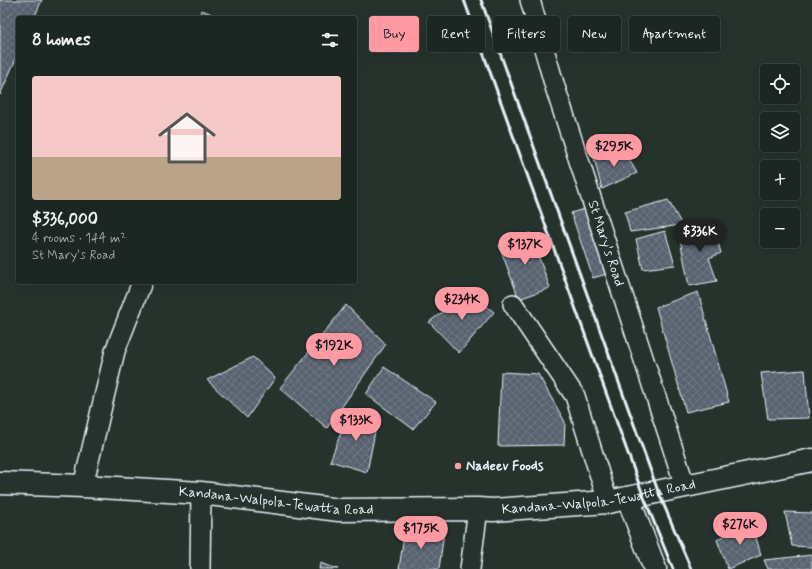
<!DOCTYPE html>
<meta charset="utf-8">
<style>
:root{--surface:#1c2622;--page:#252e2a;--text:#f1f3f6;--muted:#a0a5a5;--line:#3a4340;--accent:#ff9aa2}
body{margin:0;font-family:Mynerve,sans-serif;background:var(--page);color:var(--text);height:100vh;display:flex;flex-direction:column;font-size:15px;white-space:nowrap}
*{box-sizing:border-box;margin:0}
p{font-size:13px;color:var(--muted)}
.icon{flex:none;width:22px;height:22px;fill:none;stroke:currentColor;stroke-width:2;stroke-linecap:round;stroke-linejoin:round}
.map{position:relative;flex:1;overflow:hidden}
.details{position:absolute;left:16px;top:16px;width:341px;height:268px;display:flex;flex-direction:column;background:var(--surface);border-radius:4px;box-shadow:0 4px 16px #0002,0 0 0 1px var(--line)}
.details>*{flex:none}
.banner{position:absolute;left:369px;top:16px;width:380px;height:36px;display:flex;gap:8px}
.fabs{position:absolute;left:760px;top:64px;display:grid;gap:8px}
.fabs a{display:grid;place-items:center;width:40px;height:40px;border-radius:4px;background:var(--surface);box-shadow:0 4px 16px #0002,0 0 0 1px var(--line);font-size:20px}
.price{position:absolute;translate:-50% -34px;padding:0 9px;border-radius:14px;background:var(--accent);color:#111;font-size:13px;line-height:26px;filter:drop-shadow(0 1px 2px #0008)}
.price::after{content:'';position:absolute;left:50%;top:24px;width:12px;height:9px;margin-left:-6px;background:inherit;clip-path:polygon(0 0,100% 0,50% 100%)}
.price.active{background:#222;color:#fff}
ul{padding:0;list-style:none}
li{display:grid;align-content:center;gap:8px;height:212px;padding:0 16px}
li+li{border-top:1px solid var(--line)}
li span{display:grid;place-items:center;height:124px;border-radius:4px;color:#555}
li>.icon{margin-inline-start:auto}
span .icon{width:72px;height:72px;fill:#fffc;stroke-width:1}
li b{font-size:17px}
h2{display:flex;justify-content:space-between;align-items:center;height:48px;padding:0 16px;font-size:17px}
.pill{padding:0 14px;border-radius:4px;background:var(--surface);box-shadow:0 4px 16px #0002,0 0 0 1px var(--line);font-size:14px;line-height:36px}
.pill.active{background:var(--accent);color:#111}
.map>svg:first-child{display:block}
.building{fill:url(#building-cross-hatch);stroke:#e8f1f8}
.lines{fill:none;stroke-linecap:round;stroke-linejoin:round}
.minor-casing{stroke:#e8f1f8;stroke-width:22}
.tertiary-casing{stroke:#e8f1f8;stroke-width:25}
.primary-casing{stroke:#e8f1f8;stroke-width:25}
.minor{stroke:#26332d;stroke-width:19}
.tertiary{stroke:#26332d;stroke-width:22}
.primary{stroke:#26332d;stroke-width:22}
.rail{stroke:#e8f1f8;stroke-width:3}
.poi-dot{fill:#ff9aa2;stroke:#26332d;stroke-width:1.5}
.labels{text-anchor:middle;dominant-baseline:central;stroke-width:3.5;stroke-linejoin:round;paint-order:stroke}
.street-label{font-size:14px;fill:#e8f1f8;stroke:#26332d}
.poi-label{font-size:14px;font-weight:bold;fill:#e8f1f8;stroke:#26332d;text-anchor:start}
</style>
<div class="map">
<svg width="812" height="569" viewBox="0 0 812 569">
<defs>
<pattern id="building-cross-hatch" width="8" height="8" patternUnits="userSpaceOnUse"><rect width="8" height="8" fill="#596270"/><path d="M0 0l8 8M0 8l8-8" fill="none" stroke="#717985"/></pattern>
</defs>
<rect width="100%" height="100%" fill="#26332d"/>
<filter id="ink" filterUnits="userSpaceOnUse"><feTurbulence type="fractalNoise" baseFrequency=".025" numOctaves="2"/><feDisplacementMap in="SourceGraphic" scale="8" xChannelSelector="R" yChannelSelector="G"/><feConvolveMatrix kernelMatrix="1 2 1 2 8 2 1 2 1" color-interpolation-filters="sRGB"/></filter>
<g filter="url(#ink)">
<g class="building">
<path d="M0,0H42L34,18H18V54L0,95Z"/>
<path d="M202,10L221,18H197Z"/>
<path d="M623,149L637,173L602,189L594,158Z"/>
<path d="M668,200L682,225L630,232L625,212Z"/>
<path d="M587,208L610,273L593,278L571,213Z"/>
<path d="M712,221L721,253L709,258L717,281L689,286L679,234Z"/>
<path d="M665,231L675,265L643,269L636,239Z"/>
<path d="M530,233L550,288L519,299L499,245Z"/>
<path d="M698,292L729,402L686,412L656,307Z"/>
<path d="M468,293L494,312L459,353L429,322Z"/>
<path d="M346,305L386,344L327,428L280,388Z"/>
<path d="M253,357L275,378L247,418L207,380Z"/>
<path d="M384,367L436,402L413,429L366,394Z"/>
<path d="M805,370L809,418L768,419L761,373Z"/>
<path d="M501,372L538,374L565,422L564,445L498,446Z"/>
<path d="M349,412L378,417L367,472L330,461Z"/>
<path d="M785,512L812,513V547L792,546Z"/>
<path d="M751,520L761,555L728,569L717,540Z"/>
<path d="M405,528L444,532L439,569H399Z"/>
<path d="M812,555V569H768L764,560Z"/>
<path d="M320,563L338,569H319Z"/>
</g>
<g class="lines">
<g class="minor-casing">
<g id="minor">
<path id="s1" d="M530,0L555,87L685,486"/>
<path d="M513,304L575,396L608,502"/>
<path d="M83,486L115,351L142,282"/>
<path d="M200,569L201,493"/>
<path d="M470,569L478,509"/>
</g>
</g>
<g class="tertiary-casing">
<path id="tertiary" d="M628,498L655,569"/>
</g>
<g class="primary-casing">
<g id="primary">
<path id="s2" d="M0,483L83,486L201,493L339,510L478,509L493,510L608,502L812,460"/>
</g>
</g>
<use href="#minor" class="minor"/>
<use href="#tertiary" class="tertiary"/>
<use href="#primary" class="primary"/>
<g class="rail">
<path d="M464,0L643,495L673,569"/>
<path d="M481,0L658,491L691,569"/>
</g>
</g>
</g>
<circle class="poi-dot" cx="458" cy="466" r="4"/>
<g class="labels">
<g class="street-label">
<text stroke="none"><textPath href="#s1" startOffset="255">St Mary's Road</textPath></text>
<text stroke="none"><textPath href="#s2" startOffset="601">Kandana-Walpola-Tewatta Road</textPath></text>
<text stroke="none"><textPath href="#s2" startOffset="277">Kandana-Walpola-Tewatta Road</textPath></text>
</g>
<g class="poi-label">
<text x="466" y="466">Nadeev Foods</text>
</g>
</g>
</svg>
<div class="fabs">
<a><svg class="icon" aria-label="locate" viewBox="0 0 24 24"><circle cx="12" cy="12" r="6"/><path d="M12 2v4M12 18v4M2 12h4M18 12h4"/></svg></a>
<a><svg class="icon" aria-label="layers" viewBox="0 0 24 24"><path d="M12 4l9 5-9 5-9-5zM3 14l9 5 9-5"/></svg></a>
<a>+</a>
<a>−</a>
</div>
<b class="price" style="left:614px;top:168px">$295K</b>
<b class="price active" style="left:700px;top:253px">$336K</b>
<b class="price" style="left:525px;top:266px">$137K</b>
<b class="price" style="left:462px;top:321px">$234K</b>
<b class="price" style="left:334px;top:367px">$192K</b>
<b class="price" style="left:356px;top:442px">$133K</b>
<b class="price" style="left:740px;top:546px">$276K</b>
<b class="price" style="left:421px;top:550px">$175K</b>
<div class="banner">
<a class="pill active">Buy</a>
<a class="pill">Rent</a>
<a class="pill">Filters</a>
<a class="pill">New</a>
<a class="pill">Apartment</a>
</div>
<section class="details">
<h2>8 homes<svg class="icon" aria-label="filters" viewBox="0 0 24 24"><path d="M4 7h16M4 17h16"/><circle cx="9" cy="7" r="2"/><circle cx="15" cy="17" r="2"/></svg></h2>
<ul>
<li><span style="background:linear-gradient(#f6c9c9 65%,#b9a48a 0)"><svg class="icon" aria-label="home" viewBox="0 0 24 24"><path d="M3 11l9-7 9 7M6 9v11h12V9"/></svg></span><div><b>$336,000</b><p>4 rooms · 144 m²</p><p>St Mary's Road</p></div></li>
</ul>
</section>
</div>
